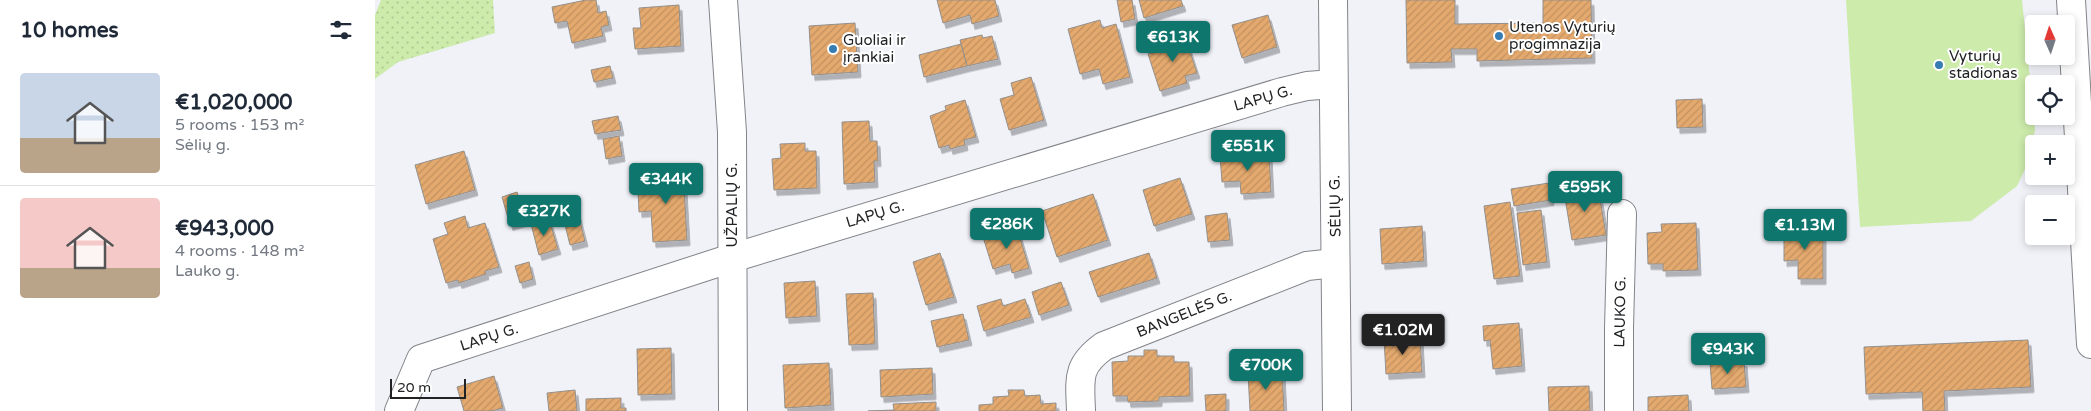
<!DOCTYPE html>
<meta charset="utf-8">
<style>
:root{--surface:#fff;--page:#f2f2f3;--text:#1f2937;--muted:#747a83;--line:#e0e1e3;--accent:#0f766e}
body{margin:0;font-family:"Varela Round",sans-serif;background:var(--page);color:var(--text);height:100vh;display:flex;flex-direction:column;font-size:19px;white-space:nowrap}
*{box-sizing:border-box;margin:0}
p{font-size:16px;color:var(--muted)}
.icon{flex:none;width:28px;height:28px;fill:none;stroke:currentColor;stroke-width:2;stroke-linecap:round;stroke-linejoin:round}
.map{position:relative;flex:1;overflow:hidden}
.sheet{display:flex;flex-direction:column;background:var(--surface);width:375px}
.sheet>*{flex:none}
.needle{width:32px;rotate:357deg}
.fabs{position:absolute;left:1650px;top:15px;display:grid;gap:10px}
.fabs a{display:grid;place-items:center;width:50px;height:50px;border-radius:5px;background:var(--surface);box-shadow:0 2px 8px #0003;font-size:25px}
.scale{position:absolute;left:15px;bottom:12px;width:76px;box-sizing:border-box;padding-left:5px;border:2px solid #212224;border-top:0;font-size:14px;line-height:18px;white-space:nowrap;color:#212224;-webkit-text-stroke:4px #fff;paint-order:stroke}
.price{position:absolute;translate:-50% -42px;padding:0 11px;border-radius:5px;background:var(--accent);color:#fff;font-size:16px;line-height:32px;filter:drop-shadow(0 1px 2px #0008)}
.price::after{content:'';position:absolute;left:50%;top:30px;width:15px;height:11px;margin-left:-8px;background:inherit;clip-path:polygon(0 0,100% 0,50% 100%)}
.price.selected{background:#222;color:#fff}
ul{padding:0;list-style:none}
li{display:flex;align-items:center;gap:15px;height:125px;padding:0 20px}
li+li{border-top:1px solid var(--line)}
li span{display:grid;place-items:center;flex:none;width:140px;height:100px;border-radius:5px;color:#555}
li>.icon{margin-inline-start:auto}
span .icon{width:60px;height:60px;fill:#fffc;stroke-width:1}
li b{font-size:21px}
h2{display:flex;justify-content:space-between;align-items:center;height:60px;padding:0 20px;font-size:21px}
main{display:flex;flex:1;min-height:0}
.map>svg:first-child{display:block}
.grass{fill:url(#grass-dots)}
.garden{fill:#cdebab}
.building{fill:url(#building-hatch);stroke:#938f8b;filter:url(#shadow)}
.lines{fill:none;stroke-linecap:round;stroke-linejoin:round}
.street-casing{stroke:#828489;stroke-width:30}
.street{stroke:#fff;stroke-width:28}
.poi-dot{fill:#377cb2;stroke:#fff;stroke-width:2}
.labels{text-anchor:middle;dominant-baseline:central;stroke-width:4;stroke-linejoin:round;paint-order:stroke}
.poi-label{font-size:15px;fill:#212224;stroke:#fff;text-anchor:start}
.street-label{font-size:15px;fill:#212224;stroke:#fff}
</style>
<main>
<section class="sheet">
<h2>10 homes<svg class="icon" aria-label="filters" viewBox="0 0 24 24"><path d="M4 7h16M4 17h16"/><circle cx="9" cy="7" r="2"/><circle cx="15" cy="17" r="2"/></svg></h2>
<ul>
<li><span style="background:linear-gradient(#c9d6e8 65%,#b9a48a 0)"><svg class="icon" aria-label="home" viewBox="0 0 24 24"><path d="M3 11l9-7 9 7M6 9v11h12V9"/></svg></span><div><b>€1,020,000</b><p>5 rooms · 153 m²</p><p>Sėlių g.</p></div></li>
<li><span style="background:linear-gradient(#f6c9c9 70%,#b9a48a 0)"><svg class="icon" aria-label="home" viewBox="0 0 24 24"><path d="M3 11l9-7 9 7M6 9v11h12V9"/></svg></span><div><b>€943,000</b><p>4 rooms · 148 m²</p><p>Lauko g.</p></div></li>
</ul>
</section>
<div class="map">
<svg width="1716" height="411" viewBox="0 0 1716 411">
<defs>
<pattern id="grass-dots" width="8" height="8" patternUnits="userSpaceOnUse" patternTransform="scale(1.25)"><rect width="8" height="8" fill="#cdebab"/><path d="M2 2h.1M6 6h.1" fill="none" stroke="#b0c993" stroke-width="1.8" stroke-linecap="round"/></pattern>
<pattern id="building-hatch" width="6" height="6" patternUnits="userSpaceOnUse" patternTransform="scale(1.25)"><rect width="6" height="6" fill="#e4a96e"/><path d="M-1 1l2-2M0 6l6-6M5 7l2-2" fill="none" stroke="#c3915f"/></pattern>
<filter id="shadow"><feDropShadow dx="3" dy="5.5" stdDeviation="0" flood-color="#0004"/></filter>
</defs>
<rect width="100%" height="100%" fill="#f0f2f8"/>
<path class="grass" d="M6,0H118L120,33L23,62L0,79V15Z"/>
<path class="garden" d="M1471,0H1647L1660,129L1654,161L1642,186L1596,221L1485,227Z"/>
<g class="building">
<path d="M211,0H221L223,13L231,11L234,25L226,27L228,36L197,43L192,21L180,23L177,7Z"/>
<path d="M562,0H620L624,16L597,24L595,15L568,23Z"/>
<path d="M742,0H757L760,19L746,22Z"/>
<path d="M764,0H806L808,6L769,18Z"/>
<path d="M1031,0H1080V24L1168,23V0H1216L1217,58L1102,61V49H1076L1077,62L1032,63Z"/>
<path d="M304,5L306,46L260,49L258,28H266L264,8Z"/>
<path d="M893,15L902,47L867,58L857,25Z"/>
<path d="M725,20L727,28L741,24L755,77L728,84L724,69L705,74L693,29Z"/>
<path d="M480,23L483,72L437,75L434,26Z"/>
<path d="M809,33L822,73L810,76L812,83L785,91L773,54L786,51L783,42Z"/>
<path d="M607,35L608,38L617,36L623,59L592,66L585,40Z"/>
<path d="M586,44L592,66L549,77L544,55Z"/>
<path d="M235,66L238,78L219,82L216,70Z"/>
<path d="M656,77L669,120L634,130L625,99L639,95L636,83Z"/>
<path d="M1327,99L1328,127L1302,128L1301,100Z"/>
<path d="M590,100L601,137L589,140L590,145L575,149L574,145L564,148L555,116L571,110L570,106Z"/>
<path d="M243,116L246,130L220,134L217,121Z"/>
<path d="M494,121L495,141H502L503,161H499L500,182L469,184L467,122Z"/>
<path d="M244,136L247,156L231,159L228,139Z"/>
<path d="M430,143V151H441L442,188L399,190L397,159L406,158L405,144Z"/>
<path d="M89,151L100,190L51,204L40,165Z"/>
<path d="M894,153L896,192L866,194L865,181L847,182L845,156Z"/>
<path d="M308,169L312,240L278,242L276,211L264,212L263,190L275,189L274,171Z"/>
<path d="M805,178L817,214L779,226L768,190Z"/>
<path d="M1174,183L1176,200L1139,206L1136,189Z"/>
<path d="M1223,187L1231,235L1197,240L1189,192Z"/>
<path d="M142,192L151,220L135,225L127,197Z"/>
<path d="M718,194L733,240L682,257L667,211Z"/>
<path d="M1135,202L1145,276L1119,279L1109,206Z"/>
<path d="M1166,210L1172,262L1148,265L1142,213Z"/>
<path d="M852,213L855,240L833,242L830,216Z"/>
<path d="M203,214L210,241L195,245L188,217Z"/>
<path d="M90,216L93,228L110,223L124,267L110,271L111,274L84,283L83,280L71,283L58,239L73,234L69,223Z"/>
<path d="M174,219L183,249L164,255L156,224Z"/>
<path d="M1321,223L1323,270L1288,271V264H1273L1272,233L1287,232L1286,224Z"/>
<path d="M1047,226L1049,261L1007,264L1005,229Z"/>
<path d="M642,227L654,268L637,273L635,264L618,269L608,237Z"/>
<path d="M1409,227H1448V279H1423V260L1409,261Z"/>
<path d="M565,253L579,297L551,305L538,262Z"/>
<path d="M774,253L782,278L723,297L714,272Z"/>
<path d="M154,262L158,279L145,283L140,266Z"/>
<path d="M440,281L442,316L411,318L409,283Z"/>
<path d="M686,282L694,305L664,315L657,292Z"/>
<path d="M498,293L500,344L474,345L471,294Z"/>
<path d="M626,299L628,306L650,299L656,317L609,331L602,306Z"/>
<path d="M588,314L594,340L562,347L556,321Z"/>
<path d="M1144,323L1147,366L1118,369L1115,340L1109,341L1108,326Z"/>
<path d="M1045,337L1047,372L1011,374L1009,339Z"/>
<path d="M1653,340L1656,387L1569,391L1570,411H1548L1547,392L1491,394L1489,347Z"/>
<path d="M296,348L297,394L263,395L262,349Z"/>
<path d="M769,350H782V356H799V362H814L815,396L784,397V401L753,402L752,396H738L737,362L753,361V356H769Z"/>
<path d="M1369,361L1371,387L1337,389L1335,363Z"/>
<path d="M454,363L456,405L410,408L408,365Z"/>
<path d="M557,368L558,394L506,397L505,370Z"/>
<path d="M907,371L909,411H875L873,373Z"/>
<path d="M119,376L128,408L116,411H89L82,387Z"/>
<path d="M1214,386L1215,411H1174L1173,387Z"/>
<path d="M200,390L202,411H174L172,393Z"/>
<path d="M633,390H649L650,396L665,395L666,404L681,403V411H604V405L618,404V397L634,396Z"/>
<path d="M851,394V411H831L830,395Z"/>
<path d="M1313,395L1314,411H1273V397Z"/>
<path d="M246,398V408H251V411H211V399Z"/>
<path d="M561,402V411H493L519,410L518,404Z"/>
</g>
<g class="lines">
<g class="street-casing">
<g id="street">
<path d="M348,0L357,132L358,411"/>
<path d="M958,0L962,411"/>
<path d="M1696,0L1716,344"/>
<path d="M24,411L46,359L357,258L907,92L932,86L958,84"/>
<path d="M706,411C705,379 701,366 729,346L932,266L960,263"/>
<path d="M1244,411V328L1247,214"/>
</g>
</g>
<use href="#street" class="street"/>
</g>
<g class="poi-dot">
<circle cx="1124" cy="36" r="5"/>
<circle cx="458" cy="49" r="5"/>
<circle cx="1564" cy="65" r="5"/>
</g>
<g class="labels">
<g class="poi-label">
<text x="1134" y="27">Utenos Vyturių<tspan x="1134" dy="17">progimnazija</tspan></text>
<text x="468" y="40">Guoliai ir<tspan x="468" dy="17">įrankiai</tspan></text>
<text x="1574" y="56">Vyturių<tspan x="1574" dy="17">stadionas</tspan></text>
</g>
<g class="street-label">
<text transform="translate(888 98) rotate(-16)">LAPŲ G.</text>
<text transform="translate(357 205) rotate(-90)">UŽPALIŲ G.</text>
<text transform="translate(960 206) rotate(-91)">SĖLIŲ G.</text>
<text transform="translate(500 214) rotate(-17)">LAPŲ G.</text>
<text transform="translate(1245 312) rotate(-89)">LAUKO G.</text>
<text transform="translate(809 314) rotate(-22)">BANGELĖS G.</text>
<text transform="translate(114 337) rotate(-18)">LAPŲ G.</text>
</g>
</g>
</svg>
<div class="fabs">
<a><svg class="needle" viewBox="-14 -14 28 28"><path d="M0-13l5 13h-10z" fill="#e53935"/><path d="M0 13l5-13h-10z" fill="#747a83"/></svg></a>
<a><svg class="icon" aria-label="locate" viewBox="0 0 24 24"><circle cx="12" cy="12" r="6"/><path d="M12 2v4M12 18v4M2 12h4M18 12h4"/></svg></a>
<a>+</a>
<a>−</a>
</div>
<div class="scale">20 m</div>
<b class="price" style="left:798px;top:63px">€613K</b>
<b class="price" style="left:873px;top:172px">€551K</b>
<b class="price" style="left:291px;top:205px">€344K</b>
<b class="price" style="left:1210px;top:213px">€595K</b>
<b class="price" style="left:169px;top:237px">€327K</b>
<b class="price" style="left:632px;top:250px">€286K</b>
<b class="price" style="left:1430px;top:251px">€1.13M</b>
<b class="price selected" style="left:1028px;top:356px">€1.02M</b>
<b class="price" style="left:1353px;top:375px">€943K</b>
<b class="price" style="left:891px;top:391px">€700K</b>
</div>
</main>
